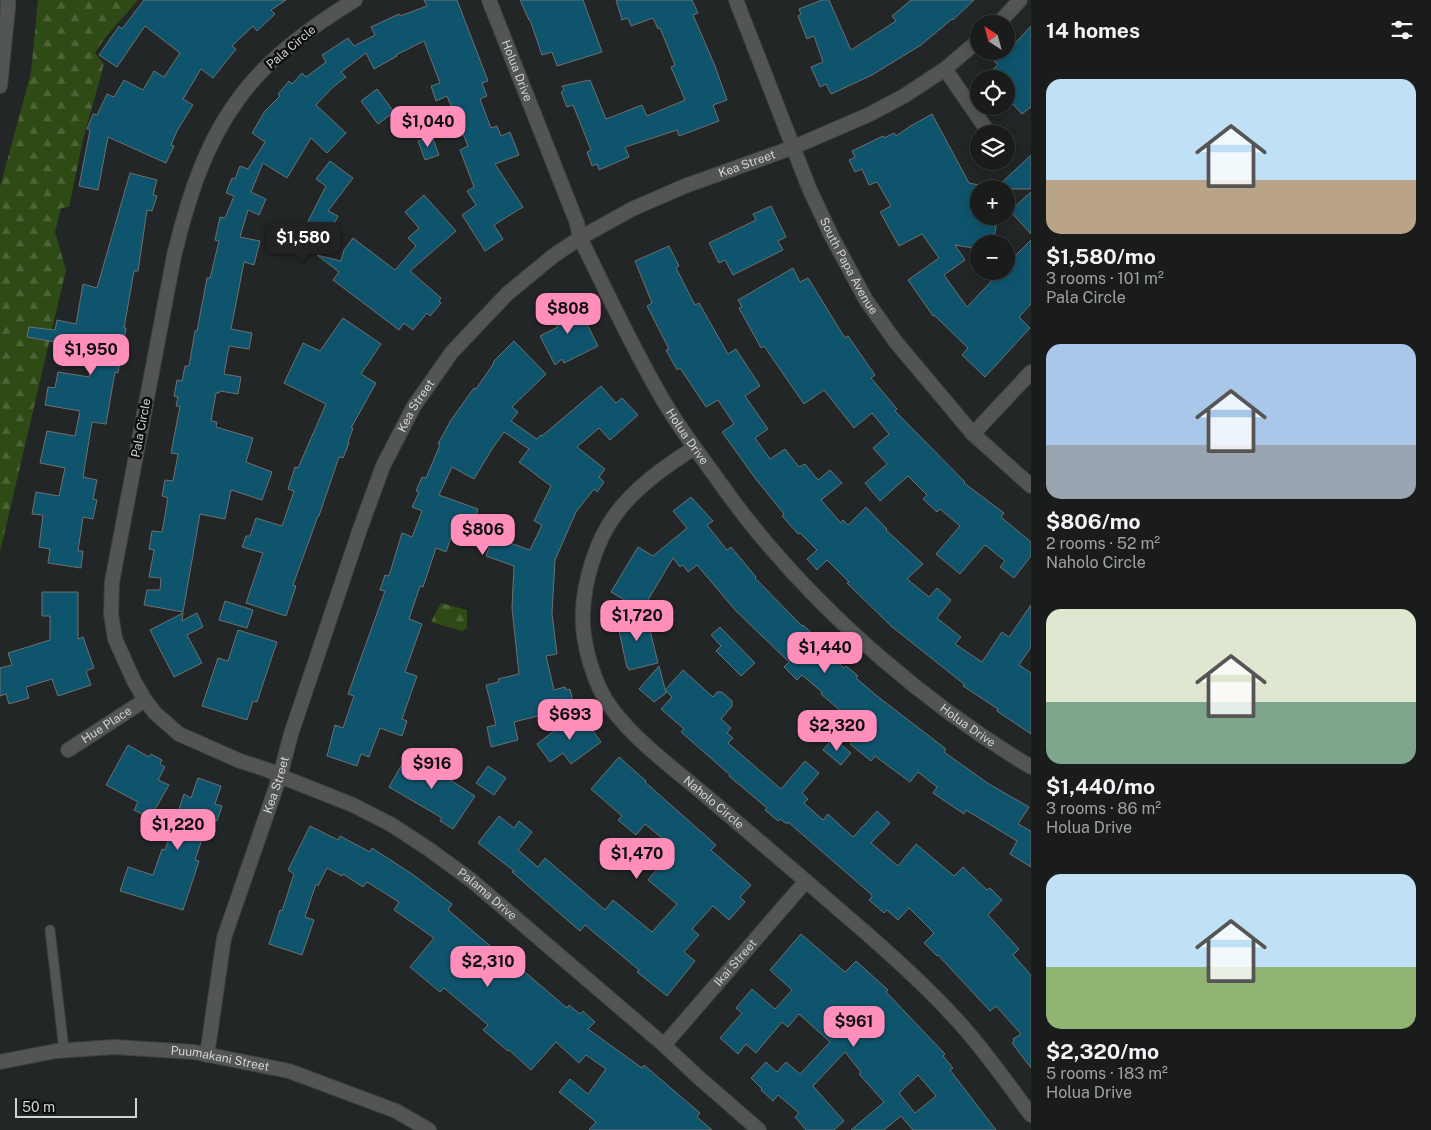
<!DOCTYPE html>
<meta charset="utf-8">
<style>
:root{--surface:#1a1c1c;--page:#272929;--text:#f1f3f6;--muted:#9fa1a3;--line:#383a3b;--accent:#ff8eba}
body{margin:0;font-family:"Public Sans",sans-serif;background:var(--page);color:var(--text);height:100vh;display:flex;flex-direction:column;font-size:19px;white-space:nowrap}
*{box-sizing:border-box;margin:0}
p{font-size:16px;color:var(--muted)}
.icon{flex:none;width:28px;height:28px;fill:none;stroke:currentColor;stroke-width:2;stroke-linecap:round;stroke-linejoin:round}
.map{position:relative;flex:1;overflow:hidden}
.drawer{display:flex;flex-direction:column;background:var(--surface);width:400px}
.drawer>*{flex:none}
.needle{width:32px;rotate:324deg}
.fabs{position:absolute;left:970px;top:15px;display:grid;gap:10px}
.fabs a{display:grid;place-items:center;width:45px;height:45px;border-radius:50%;background:var(--surface);box-shadow:0 2px 12px #0003,0 0 0 1px var(--line);font-size:25px}
.scale{position:absolute;left:15px;bottom:12px;width:122px;box-sizing:border-box;padding-left:5px;border:2px solid #d2d4d4;border-top:0;font-size:14px;line-height:18px;white-space:nowrap;color:#d2d4d4;-webkit-text-stroke:4px #0d0e0e;paint-order:stroke}
.price{position:absolute;translate:-50% -42px;padding:0 11px;border-radius:10px;background:var(--accent);color:#111;font-size:16px;line-height:32px;filter:drop-shadow(0 1px 2px #0008)}
.price::after{content:'';position:absolute;left:50%;top:30px;width:15px;height:11px;margin-left:-8px;background:inherit;clip-path:polygon(0 0,100% 0,50% 100%)}
.price.current{background:#222;color:#fff}
ul{padding:0;list-style:none}
li{display:grid;align-content:center;gap:10px;height:265px;padding:0 15px}
li span{display:grid;place-items:center;height:155px;border-radius:15px;color:#555}
li>.icon{margin-inline-start:auto}
span .icon{width:90px;height:90px;fill:#fffc;stroke-width:1}
li b{font-size:21px}
h2{display:flex;justify-content:space-between;align-items:center;height:60px;padding:0 15px;font-size:21px}
main{display:flex;flex:1;min-height:0}
.map>svg:first-child{display:block}
.forest{fill:url(#forest-firs)}
.building{fill:#0f546d;stroke:#6c7071;fill-rule:evenodd}
.lines{fill:none;stroke-linecap:round;stroke-linejoin:round}
.service-casing{stroke:#3e4242;stroke-width:11}
.minor-casing{stroke:#3e4242;stroke-width:16}
.tertiary-casing{stroke:#3e4242;stroke-width:16}
.service{stroke:#535454;stroke-width:9}
.minor{stroke:#535454;stroke-width:14}
.tertiary{stroke:#535454;stroke-width:14}
.labels{text-anchor:middle;dominant-baseline:central;stroke-width:5;stroke-linejoin:round;paint-order:stroke}
.street-label{font-size:12px;fill:#d2d4d4;stroke:#0d0e0e}
</style>
<main>
<div class="map">
<svg width="1031" height="1130" viewBox="0 0 1031 1130">
<defs>
<pattern id="forest-firs" width="22" height="20" patternUnits="userSpaceOnUse" patternTransform="scale(1.25)"><rect width="22" height="20" fill="#2f4b15"/><path d="M5 1l3.5 6h-7zM16 11l3.5 6h-7z" fill="#4c6436"/></pattern>
</defs>
<rect width="100%" height="100%" fill="#222626"/>
<g class="forest">
<path d="M38,0H138L104,39L95,53L104,64L83,140L69,207L61,208L55,232L66,270L0,552V187L31,73Z"/>
<path d="M441,603L467,610V628L462,631L431,622Z"/>
</g>
<g class="building">
<path d="M144,0H286L271,10L275,14L257,31L253,26L232,46L236,49L213,78L201,69L183,99L193,105L178,129L171,145L174,146L166,163L108,137L98,190L79,186L90,130L87,129L93,114L97,115L107,94L114,97L124,80L143,90L154,71L164,77L180,53L145,26L117,67L99,55L119,26L122,29Z"/>
<path d="M424,0H457L488,81L482,83L487,96L480,99L491,128L497,126L501,136L510,132L519,155L495,164L523,207L494,225L503,239L485,251L462,215L476,205L467,191L474,187L460,150L468,146L447,96L436,101L431,86L440,83L424,41L396,55L397,56L374,69L366,53L341,72L346,77L332,88L316,105L346,133L327,153L311,138L287,178L263,163L251,192L266,199L259,215L248,210L240,237L260,241L254,265L244,262L231,329L252,333L249,349L229,346L224,374L241,377L238,394L220,391L219,393H216L211,421L217,422L216,427L253,438L246,462L272,472L262,500L231,490L225,519L200,514L183,612L144,605L147,590H160L161,578L149,577L154,550L149,549L152,531L162,532L168,498L162,496L165,480L173,481L178,454L171,453L180,406H176L178,397L174,396L177,380L182,381L185,366H189L195,331H197L207,278H210L219,241L215,240L220,217L225,218L234,196L226,193L232,178L235,179L240,166L248,169L265,142L252,133L265,111L280,96L278,94L289,81L292,84L302,73L306,77L326,62L322,55L348,38L354,46L375,35L371,27L399,14L400,16L427,6Z"/>
<path d="M520,0H583L602,52L557,66L552,52L542,55L530,20H529Z"/>
<path d="M616,0H692L698,13L693,15L715,66L727,100L713,105L719,121L679,136L677,130L625,147L629,157L599,170L597,164L592,166L587,152L591,150L573,105L567,107L561,92L564,90L562,86L590,80L606,119L642,105L647,116L685,100L671,67L675,65L660,28L658,29L653,18L631,26L628,18L622,20Z"/>
<path d="M822,0H829L851,50L896,21L892,16L911,0H974L953,20L952,19L921,45L872,75L831,94L826,84L820,87L811,67L823,62L814,36L807,39L798,16L801,14L799,9Z"/>
<path d="M1031,26V107L1022,114L1010,101L1012,100L1006,93V79H982L998,65L991,57L998,51H1008Z"/>
<path d="M377,89L394,112L378,124L361,101Z"/>
<path d="M932,114L969,183L979,185V216H998L993,244H979V247L973,246V248L955,245L965,260L944,275L967,307L1001,271H1006L1007,264L1031,240V304L1019,317L1030,328L985,377L962,355L968,348L934,315L933,316L908,280L939,258L922,234L899,246L880,212L891,206L877,182L869,185L862,169L855,172L849,160L855,157L852,151L883,136L884,138L894,133L896,136L909,127Z"/>
<path d="M432,136L439,155L425,160L418,141Z"/>
<path d="M1031,155V189H995Z"/>
<path d="M330,161L353,178L328,211L338,216L325,242L310,236L307,241L300,237L326,186L316,179Z"/>
<path d="M130,173L157,180L153,195L157,196L152,211L147,210L138,271H134L124,328H126L118,373L115,372L106,424L92,422L83,477L97,480L93,499L97,500L93,519L83,517L78,551H83L81,568L48,563L50,549L39,547L43,515L32,514L36,492L59,496L65,468L40,463L47,431L75,436L80,411L45,405L48,387L55,388L58,372L89,377L94,349L27,337L29,327L55,330L57,320L76,324L83,284L97,288Z"/>
<path d="M1031,192V234L1010,211Z"/>
<path d="M424,195L456,231L410,271L441,298L439,301L441,303L430,316L427,313L413,330L404,323L399,330L333,280L339,272L317,255L341,261L344,250L353,238L395,270L416,246L408,238L419,228L405,212Z"/>
<path d="M771,206L786,237L778,241L783,250L733,275L725,260L719,263L709,243L756,220L753,214Z"/>
<path d="M669,246L679,266L676,268L695,305L699,303L728,354L736,349L760,386L745,396L768,429L755,438L770,459L785,449L799,467L805,464L818,480L830,470L842,483L821,500L841,523L843,520L848,525L866,507L887,529L886,530L923,564L907,579L929,597L937,588L951,600L937,618L961,637L955,644L982,662L1002,632L1009,637L1031,605V647L1019,665L1031,673V734L997,711L998,709L963,686L964,684L891,626L847,583L849,582L827,560L817,570L807,559L817,550L800,533L798,534L782,516L784,514L755,478L722,432L734,424L718,400L706,407L680,368L677,370L666,350L669,349L647,306L652,303L635,261Z"/>
<path d="M793,268L800,282L808,278L845,338L848,336L875,375L871,378L897,409L895,411L965,482L964,483L1004,513L1001,517L1031,542V556L1014,578L1000,567L1005,561L985,545L960,574L936,554L960,526L940,509L937,512L923,499L927,495L908,476L880,501L865,483L887,464L873,448L889,434L872,413L854,428L824,390L804,404L764,346L761,348L739,308L742,307L738,300Z"/>
<path d="M573,300L581,317L583,316L598,346L564,363L562,359L555,365L540,336L558,327L550,312Z"/>
<path d="M343,318L381,344L361,374L376,383L351,428H353L348,442L349,443L343,458L339,457L319,516H318L293,585L296,586L286,616L246,603L263,553L242,547L246,536H250L256,518L282,526L294,491L288,489L295,467L298,468L326,404L284,383L303,343L320,351Z"/>
<path d="M514,341L546,374L512,407L518,412L511,421L537,439L541,435L542,436L601,386L616,403L622,398L638,415L610,440L599,428L577,447L605,469L599,477L604,482L597,492L594,489L576,512L555,560L552,614L557,654L546,656L554,690L565,687L566,690L570,689L574,707L514,722L518,740L491,747L487,727L496,725L486,685L499,682L498,679L519,674L512,608L514,566L486,556L493,537L530,550L542,525L534,521L551,486L519,462L529,449L504,432L492,449L474,479L452,467L439,495L478,509L472,528L456,523L446,552L436,548L423,587L420,586L409,619L422,624L405,672L417,676L402,719L407,721L402,736L380,728L369,757L361,754L357,766L327,756L335,725L343,728L354,696L348,694L385,591L380,590L385,575L389,576L402,533L412,537L422,511L412,507L419,492L416,491L422,477L426,478L440,445L438,444L451,420L474,388L476,389L494,363L493,362Z"/>
<path d="M691,497L713,521L707,525L727,550L731,547L756,577L755,578L802,626L803,625L816,637L814,639L844,668L846,666L858,676L856,678L877,696L946,749L944,752L989,784L1029,807L1018,824L1031,831V867L1010,854L1017,841L966,810L964,814L933,793L937,787L918,772L910,782L875,756L871,761L850,744L862,729L821,694L822,692L802,675L797,680L784,667L789,662L736,611L697,565L688,572L683,565L680,567L673,558L642,610L611,592L638,547L653,556L687,528L673,511Z"/>
<path d="M42,592H78V639L83,637L94,668L86,671L91,685L58,696L52,679L26,687L29,698L9,704L6,694L0,696V668L12,665L8,653L50,640V616H42Z"/>
<path d="M225,601L253,610L247,628L219,620Z"/>
<path d="M183,613L182,621L197,613L203,627L187,635L202,663L174,677L150,630Z"/>
<path d="M646,614L658,663L629,670L628,667L627,668L617,621Z"/>
<path d="M720,627L755,663L741,676L716,651L721,646L711,635Z"/>
<path d="M238,630L277,642L257,702L253,701L247,720L202,706L218,658L228,661Z"/>
<path d="M659,666L666,693L654,702L639,689Z"/>
<path d="M683,670L713,697L717,692H722L732,701V706L721,719L731,728L727,733L733,738L728,743L781,789L805,761L819,773L802,793L808,799L804,803L823,820L828,814L853,837L877,811L890,823L871,843L898,866L916,844L954,876L963,867L987,890L990,888L1002,900L988,915L1019,949L1013,955L1031,975V1068L1012,1043L1014,1041L1013,1039L1021,1034L996,1006L990,1011L938,955L937,956L924,943L934,933L909,908L898,920L887,910L884,913L869,900L872,897V895L788,822L787,824L780,819L778,821L765,810L767,808L729,776L730,775L681,732L684,729L661,709L672,697L665,690Z"/>
<path d="M576,714L578,723L584,719L601,742L571,764L563,753L550,762L537,744Z"/>
<path d="M833,738L851,753L841,765L823,750Z"/>
<path d="M128,745L149,757L151,754L162,760L160,764L165,767L158,780L169,785L150,818L134,810L138,802L106,785Z"/>
<path d="M409,752L446,772L444,776L475,796L453,829L440,821L442,818L389,787Z"/>
<path d="M619,757L646,781L645,782L716,845L711,850L751,885L740,897L745,902L729,920L713,906L692,929L699,935L684,952L695,961L667,996L637,972L639,970L585,925L580,931L512,872L514,871L478,843L499,816L514,828L519,821L532,832L518,850L538,867L545,858L605,910L613,900L652,932L677,904L648,880L673,851L666,845L668,843L645,824L636,835L618,820L622,816L591,789Z"/>
<path d="M488,766L506,778L494,795L476,783Z"/>
<path d="M198,778L221,786L215,804L222,806L217,821L209,819L195,860L199,861L183,910L120,891L128,867L153,875L162,849L165,850L184,794L191,798Z"/>
<path d="M310,826L338,840L340,836L370,852L372,848L412,874L452,904L448,910L495,950L498,947L503,952L504,950L516,960L514,962L526,973L567,1008L569,1005L580,1014L583,1011L595,1022L588,1029L642,1068L644,1065L700,1113L697,1117L712,1130H589L596,1122L559,1092L570,1079L588,1094L606,1069L586,1055L579,1063L556,1042L531,1070L509,1050L508,1051L483,1030L488,1025L444,988L440,992L410,967L434,938L394,910L399,902L367,882L363,887L343,874L342,876L327,868L318,886L316,884L305,917L314,920L302,955L269,944L280,910L282,911L294,874L288,870Z"/>
<path d="M801,934L845,972L856,961L888,990L886,992L945,1054L943,1056L953,1068L950,1070L996,1130H913L901,1116L884,1130H851L884,1102L859,1074L861,1072L845,1052L813,1086L844,1121L834,1130H806L795,1117L799,1113L778,1095L773,1101L761,1090L762,1089L751,1078L766,1062L777,1072L786,1062L800,1074L830,1042L799,1014L788,1027L782,1022L756,1053L746,1044L738,1054L720,1038L742,1013L736,1008L752,989L775,1009L792,990L770,970ZM918,1075L936,1096L915,1113L899,1093Z"/>
</g>
<g class="lines">
<g class="service-casing">
<path id="service" d="M50,930L64,1050"/>
</g>
<g class="minor-casing">
<g id="minor">
<path id="s1" d="M355,0C312,26 266,59 237,101C204,146 187,202 174,256L112,582L111,614L115,639L134,681L145,700L155,713L179,734L240,761L268,770L280,776L353,805L392,825L430,850L471,880L664,1045L697,1076L759,1130"/>
<path id="s2" d="M489,0L577,223L580,238C606,290 630,343 659,393C676,424 698,452 718,480C730,497 742,513 755,529C830,621 929,706 1031,767"/>
<path d="M945,69L989,133"/>
<path d="M0,86L8,8V0"/>
<path d="M973,434L1031,372"/>
<path id="s3" d="M694,448C664,467 633,489 613,518C596,542 584,582 583,611C581,641 594,686 612,709C636,741 674,769 705,795C758,840 812,886 865,932C897,960 928,988 956,1019C984,1049 1007,1083 1031,1115"/>
<path id="s4" d="M68,750L145,700"/>
<path id="s5" d="M664,1045L806,881"/>
<path id="s6" d="M0,1062L56,1051L114,1047L194,1052L289,1071L396,1111L429,1130"/>
</g>
</g>
<g class="tertiary-casing">
<g id="tertiary">
<path id="s7" d="M736,0L809,188L832,237L866,300L895,341L973,434L1031,486"/>
<path d="M998,24L1020,0"/>
<path id="s8" d="M207,1055L224,938L280,776L291,734L360,529L383,466L414,406L452,352L507,294L553,256L580,238L632,209L685,186L794,147L868,115L904,96L945,69L979,40"/>
</g>
</g>
<use href="#service" class="service"/>
<use href="#minor" class="minor"/>
<use href="#tertiary" class="tertiary"/>
</g>
<g class="labels">
<g class="street-label">
<text transform="translate(291 47) rotate(-40)">Pala Circle</text>
<text stroke="none"><textPath href="#s2" startOffset="76">Holua Drive</textPath></text>
<text stroke="none"><textPath href="#s8" startOffset="1105">Kea Street</textPath></text>
<text stroke="none"><textPath href="#s7" startOffset="289">South Papa Avenue</textPath></text>
<text stroke="none"><textPath href="#s8" startOffset="685">Kea Street</textPath></text>
<text transform="translate(141 428) rotate(-79)">Pala Circle</text>
<text stroke="none"><textPath href="#s2" startOffset="481">Holua Drive</textPath></text>
<text stroke="none"><textPath href="#s4" startOffset="46">Hue Place</textPath></text>
<text stroke="none"><textPath href="#s2" startOffset="886">Holua Drive</textPath></text>
<text stroke="none"><textPath href="#s8" startOffset="280">Kea Street</textPath></text>
<text stroke="none"><textPath href="#s3" startOffset="449">Naholo Circle</textPath></text>
<text stroke="none"><textPath href="#s1" startOffset="1180">Palama Drive</textPath></text>
<text stroke="none"><textPath href="#s5" startOffset="109">Ikai Street</textPath></text>
<text stroke="none"><textPath href="#s6" startOffset="222">Puumakani Street</textPath></text>
</g>
</g>
</svg>
<div class="fabs">
<a><svg class="needle" viewBox="-14 -14 28 28"><path d="M0-13l5 13h-10z" fill="#e53935"/><path d="M0 13l5-13h-10z" fill="#9fa1a3"/></svg></a>
<a><svg class="icon" aria-label="locate" viewBox="0 0 24 24"><circle cx="12" cy="12" r="6"/><path d="M12 2v4M12 18v4M2 12h4M18 12h4"/></svg></a>
<a><svg class="icon" aria-label="layers" viewBox="0 0 24 24"><path d="M12 4l9 5-9 5-9-5zM3 14l9 5 9-5"/></svg></a>
<a>+</a>
<a>−</a>
</div>
<div class="scale">50 m</div>
<b class="price" style="left:428px;top:148px">$1,040</b>
<b class="price current" style="left:303px;top:264px">$1,580</b>
<b class="price" style="left:568px;top:335px">$808</b>
<b class="price" style="left:91px;top:376px">$1,950</b>
<b class="price" style="left:483px;top:556px">$806</b>
<b class="price" style="left:637px;top:642px">$1,720</b>
<b class="price" style="left:825px;top:674px">$1,440</b>
<b class="price" style="left:570px;top:741px">$693</b>
<b class="price" style="left:837px;top:752px">$2,320</b>
<b class="price" style="left:432px;top:790px">$916</b>
<b class="price" style="left:178px;top:851px">$1,220</b>
<b class="price" style="left:637px;top:880px">$1,470</b>
<b class="price" style="left:488px;top:988px">$2,310</b>
<b class="price" style="left:854px;top:1048px">$961</b>
</div>
<section class="drawer">
<h2>14 homes<svg class="icon" aria-label="filters" viewBox="0 0 24 24"><path d="M4 7h16M4 17h16"/><circle cx="9" cy="7" r="2"/><circle cx="15" cy="17" r="2"/></svg></h2>
<ul>
<li><span style="background:linear-gradient(#bfe0f5 65%,#b9a48a 0)"><svg class="icon" aria-label="home" viewBox="0 0 24 24"><path d="M3 11l9-7 9 7M6 9v11h12V9"/></svg></span><div><b>$1,580/mo</b><p>3 rooms · 101 m²</p><p>Pala Circle</p></div></li>
<li><span style="background:linear-gradient(#a9c7e8 65%,#9aa5b1 0)"><svg class="icon" aria-label="home" viewBox="0 0 24 24"><path d="M3 11l9-7 9 7M6 9v11h12V9"/></svg></span><div><b>$806/mo</b><p>2 rooms · 52 m²</p><p>Naholo Circle</p></div></li>
<li><span style="background:linear-gradient(#dfe7d0 60%,#7fa58c 0)"><svg class="icon" aria-label="home" viewBox="0 0 24 24"><path d="M3 11l9-7 9 7M6 9v11h12V9"/></svg></span><div><b>$1,440/mo</b><p>3 rooms · 86 m²</p><p>Holua Drive</p></div></li>
<li><span style="background:linear-gradient(#bfe0f5 60%,#8fb573 0)"><svg class="icon" aria-label="home" viewBox="0 0 24 24"><path d="M3 11l9-7 9 7M6 9v11h12V9"/></svg></span><div><b>$2,320/mo</b><p>5 rooms · 183 m²</p><p>Holua Drive</p></div></li>
</ul>
</section>
</main>
